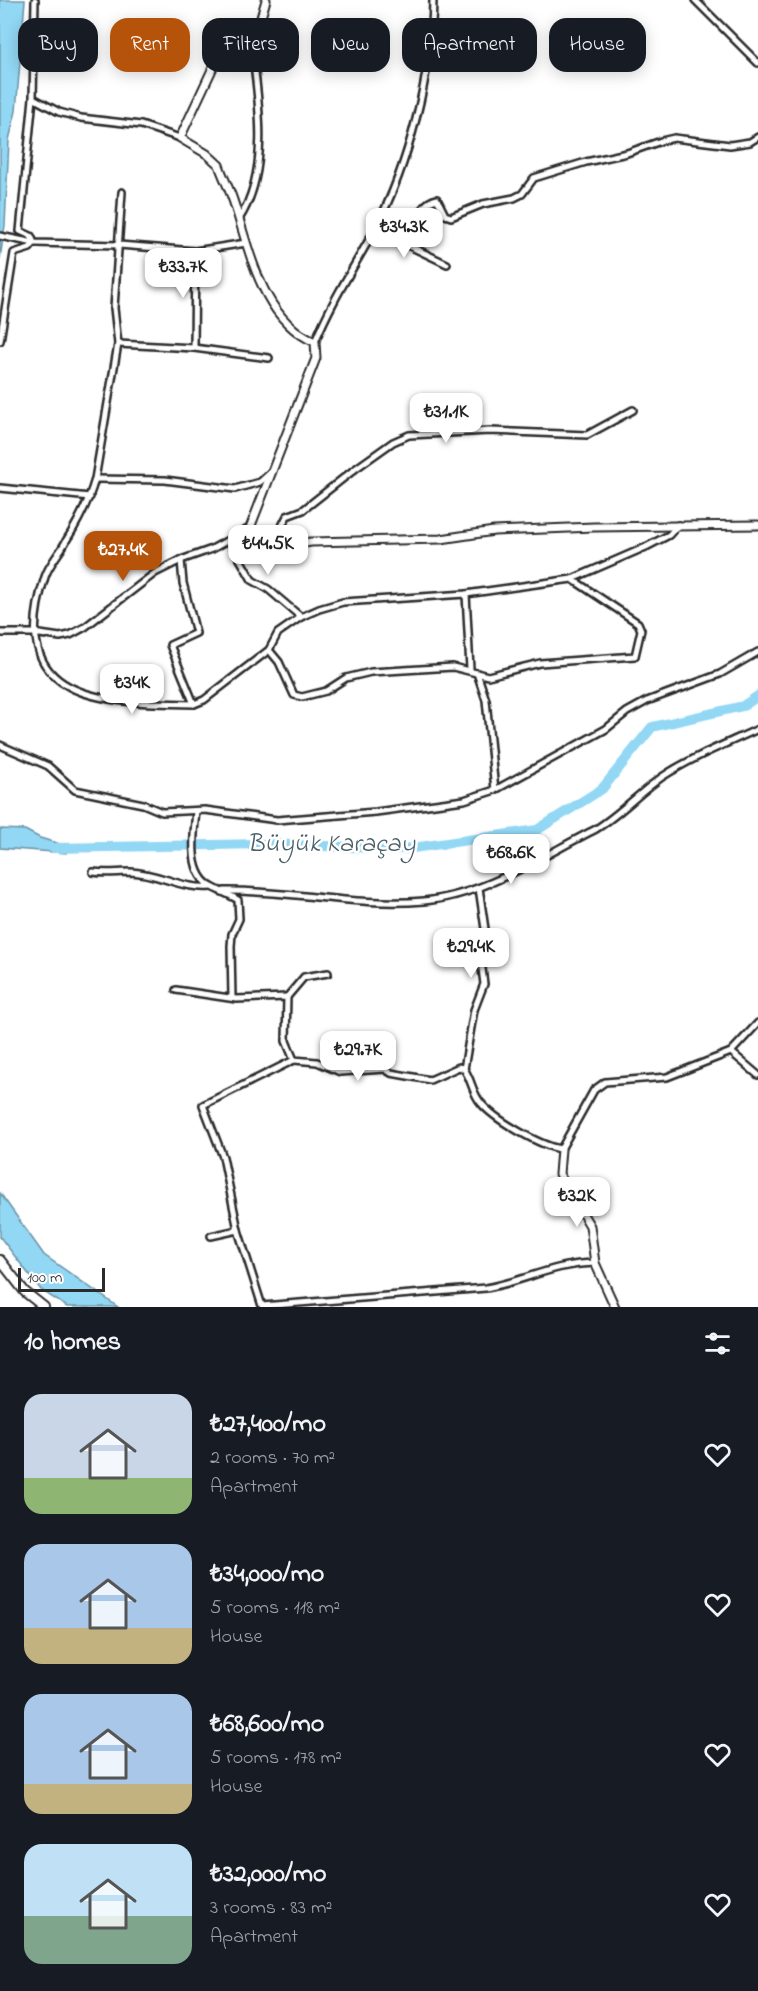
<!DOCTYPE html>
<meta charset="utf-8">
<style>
:root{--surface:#171b24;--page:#242831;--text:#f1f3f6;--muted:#9ea1a6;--accent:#b45309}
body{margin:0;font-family:"Indie Flower",sans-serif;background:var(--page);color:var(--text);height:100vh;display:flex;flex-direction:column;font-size:22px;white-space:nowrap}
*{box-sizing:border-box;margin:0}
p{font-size:20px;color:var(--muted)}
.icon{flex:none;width:33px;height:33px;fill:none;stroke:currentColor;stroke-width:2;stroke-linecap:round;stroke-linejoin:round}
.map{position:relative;height:1307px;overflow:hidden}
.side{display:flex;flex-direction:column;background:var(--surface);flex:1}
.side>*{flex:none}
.guide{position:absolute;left:18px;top:18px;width:723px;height:54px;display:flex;gap:12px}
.scale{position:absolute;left:18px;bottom:15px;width:87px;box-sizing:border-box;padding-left:6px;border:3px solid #2b2b2b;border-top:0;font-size:16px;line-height:21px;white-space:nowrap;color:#2b2b2b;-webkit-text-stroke:4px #fff;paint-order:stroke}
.price{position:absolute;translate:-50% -51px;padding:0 14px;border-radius:12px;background:#fff;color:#222;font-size:20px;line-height:39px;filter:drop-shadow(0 2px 3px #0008)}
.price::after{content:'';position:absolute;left:50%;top:36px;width:18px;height:14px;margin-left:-9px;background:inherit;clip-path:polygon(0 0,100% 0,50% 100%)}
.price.active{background:var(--accent);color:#fff}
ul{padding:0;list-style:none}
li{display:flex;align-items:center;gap:18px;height:150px;padding:0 24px}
li span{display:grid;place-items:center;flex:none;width:168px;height:120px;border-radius:18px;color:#555}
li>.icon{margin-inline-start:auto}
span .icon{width:72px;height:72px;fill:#fffc;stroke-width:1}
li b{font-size:26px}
h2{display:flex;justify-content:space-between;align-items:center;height:72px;padding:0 24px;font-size:26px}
.pill{padding:0 21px;border-radius:18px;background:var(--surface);box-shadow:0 3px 15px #0003;font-size:21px;line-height:54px}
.pill.active{background:var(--accent);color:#fff}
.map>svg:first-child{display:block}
.water{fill:#92d7f4;stroke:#6992a4;stroke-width:1.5}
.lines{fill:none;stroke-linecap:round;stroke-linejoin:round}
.river{stroke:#92d7f4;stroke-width:10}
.minor-casing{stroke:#2b2b2b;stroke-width:10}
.tertiary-casing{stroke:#2b2b2b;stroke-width:11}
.secondary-casing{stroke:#2b2b2b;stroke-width:12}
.minor{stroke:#fff;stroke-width:5}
.tertiary{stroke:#fff;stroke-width:7}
.secondary{stroke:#fff;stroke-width:8}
.labels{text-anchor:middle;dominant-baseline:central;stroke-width:5;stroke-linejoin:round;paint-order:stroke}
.water-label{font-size:26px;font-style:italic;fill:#4a5f67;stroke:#fff}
</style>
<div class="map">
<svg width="758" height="1307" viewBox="0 0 758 1307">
<rect width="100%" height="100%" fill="#fff"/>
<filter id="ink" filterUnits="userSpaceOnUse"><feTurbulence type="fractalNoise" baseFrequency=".0167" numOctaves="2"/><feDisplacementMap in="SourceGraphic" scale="12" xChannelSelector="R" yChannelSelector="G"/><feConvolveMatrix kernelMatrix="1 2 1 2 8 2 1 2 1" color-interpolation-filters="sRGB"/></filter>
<g filter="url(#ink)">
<g class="water">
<path d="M0,0H25L16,111L9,140L5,225L0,259Z"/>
<path d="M0,829L25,830L40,838L64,845L66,853L0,848Z"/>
<path d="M0,1193L44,1255L118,1307H67L41,1290L0,1237Z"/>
</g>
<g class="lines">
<path class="river" d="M54,848L266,844L406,849L537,830L602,789L652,727L743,706L758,696"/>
<g class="minor-casing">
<g id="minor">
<path d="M695,0L758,63"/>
<path d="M33,98L59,112L81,118L141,125L180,138"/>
<path d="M122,192L114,308L118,344L95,479C89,501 78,522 66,541C60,553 49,564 45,577C4,702 103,703 194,704L204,700L269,650L278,633L301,617L319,609L343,602L466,594L572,579L646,547L669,535L678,525"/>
<path d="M239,219C270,172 259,102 252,49"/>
<path d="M374,229L447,264"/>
<path d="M0,236L34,243L119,245L195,251L246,243"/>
<path d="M403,244C415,229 417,203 437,199L445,215L451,217L483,204L514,198L522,194L534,178L586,162L627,153L661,141L674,138L730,145L750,142L758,137"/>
<path d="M0,341L14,253L30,248L34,243L31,236L20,231L33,98L35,0"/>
<path d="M315,342C331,302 354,267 375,229C409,165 432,72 433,0"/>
<path d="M118,344L194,348L269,358"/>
<path d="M194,348L195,251"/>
<path d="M95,479L165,480L235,489L260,482L271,472"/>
<path d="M0,488L90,497"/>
<path d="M229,540L252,580L268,589L301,617"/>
<path d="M280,547L281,528L287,516L303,510L355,469L393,442L409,435L490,431L587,435L633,410"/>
<path d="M181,560L183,583L196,633L170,645L194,704"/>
<path d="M466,594L470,669"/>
<path d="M0,633H33L60,637L70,635L85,627L155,573L181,560L212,549L250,528"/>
<path d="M269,650L279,662L294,695L302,697L326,691L346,678L371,672L453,667L488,676L540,663L635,656L641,630L638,623L572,579"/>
<path d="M477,673L486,700L495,790"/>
<path d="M0,745L48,766L75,790L143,804L162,812L205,810L277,820L376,812L464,800L495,790L606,729L627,712L647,701L720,674L758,652"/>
<path d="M196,811C194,833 187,874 212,887C221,892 229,894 238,900L239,919L232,934L231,946L232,998"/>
<path d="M93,872C106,874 118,872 131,872C159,873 183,890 211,887"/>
<path d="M224,891C291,890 357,907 424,901C485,895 542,856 596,829C620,814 639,793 662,777C692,757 726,744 758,729"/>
<path d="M176,990L236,999L287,997L286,1041L294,1060L317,1062L340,1072L385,1069L391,1073L430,1080L459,1067L464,1069C472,1080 472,1093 481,1103C494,1119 540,1146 561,1149L594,1090L605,1082L667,1077L731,1052L758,1023"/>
<path d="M287,997L304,977L328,973"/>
<path d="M731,1052L758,1075"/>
<path d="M294,1060L203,1105L223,1157L238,1230L262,1306L486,1288C526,1281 551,1264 595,1263"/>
<path d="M464,1069L474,1010L484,984L480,953L485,929L479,888"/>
<path d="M211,1236L238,1230"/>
</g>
</g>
<g class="tertiary-casing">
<g id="tertiary">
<path d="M266,0L252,49L233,52L216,61L180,138L207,154L219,165C223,177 229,188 233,200C250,250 261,319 315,342L316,358L250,528L264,545L280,547L311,542L441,539L494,531L594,527L758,525"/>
<path d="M561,1149L559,1174L590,1226L595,1263L615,1307"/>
</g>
</g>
<g class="secondary-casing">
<path id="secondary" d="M0,1260L25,1292L44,1307"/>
</g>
<use href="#minor" class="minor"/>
<use href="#tertiary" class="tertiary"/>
<use href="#secondary" class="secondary"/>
</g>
</g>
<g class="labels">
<g class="water-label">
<text x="331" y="845">Büyük Karaçay</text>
</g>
</g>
</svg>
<div class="scale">100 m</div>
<b class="price" style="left:404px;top:259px">₺34.3K</b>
<b class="price" style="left:183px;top:299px">₺33.7K</b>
<b class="price" style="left:446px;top:444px">₺31.1K</b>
<b class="price" style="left:268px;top:576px">₺44.5K</b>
<b class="price active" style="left:123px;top:582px">₺27.4K</b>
<b class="price" style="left:132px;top:715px">₺34K</b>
<b class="price" style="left:511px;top:885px">₺68.6K</b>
<b class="price" style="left:471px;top:979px">₺29.4K</b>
<b class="price" style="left:358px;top:1082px">₺29.7K</b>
<b class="price" style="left:577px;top:1228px">₺32K</b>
<div class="guide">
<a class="pill">Buy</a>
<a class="pill active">Rent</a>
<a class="pill">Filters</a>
<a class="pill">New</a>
<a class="pill">Apartment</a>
<a class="pill">House</a>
</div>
</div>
<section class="side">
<h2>10 homes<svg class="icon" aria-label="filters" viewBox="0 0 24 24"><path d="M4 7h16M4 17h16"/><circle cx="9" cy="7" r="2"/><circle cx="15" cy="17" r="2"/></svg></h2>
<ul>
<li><span style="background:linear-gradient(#c9d6e8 70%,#8fb573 0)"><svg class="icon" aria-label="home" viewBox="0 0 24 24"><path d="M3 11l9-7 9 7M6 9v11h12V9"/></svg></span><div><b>₺27,400/mo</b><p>2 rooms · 70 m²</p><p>Apartment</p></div><svg class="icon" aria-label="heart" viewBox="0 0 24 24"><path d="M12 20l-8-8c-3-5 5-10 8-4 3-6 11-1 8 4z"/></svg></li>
<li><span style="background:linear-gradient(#a9c7e8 70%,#c2b280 0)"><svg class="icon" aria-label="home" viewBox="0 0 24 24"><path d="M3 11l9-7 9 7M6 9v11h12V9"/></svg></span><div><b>₺34,000/mo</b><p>5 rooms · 118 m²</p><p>House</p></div><svg class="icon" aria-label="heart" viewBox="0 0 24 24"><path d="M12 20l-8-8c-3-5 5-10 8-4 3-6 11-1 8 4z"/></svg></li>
<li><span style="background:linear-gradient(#a9c7e8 75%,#c2b280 0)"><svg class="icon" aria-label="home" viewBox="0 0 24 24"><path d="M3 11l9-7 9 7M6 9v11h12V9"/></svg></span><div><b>₺68,600/mo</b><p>5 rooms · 178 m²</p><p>House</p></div><svg class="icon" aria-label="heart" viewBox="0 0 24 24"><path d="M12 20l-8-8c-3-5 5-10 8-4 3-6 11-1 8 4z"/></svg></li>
<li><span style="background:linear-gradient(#bfe0f5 60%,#7fa58c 0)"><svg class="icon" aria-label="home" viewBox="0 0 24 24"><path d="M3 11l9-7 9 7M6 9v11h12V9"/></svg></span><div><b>₺32,000/mo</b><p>3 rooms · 83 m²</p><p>Apartment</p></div><svg class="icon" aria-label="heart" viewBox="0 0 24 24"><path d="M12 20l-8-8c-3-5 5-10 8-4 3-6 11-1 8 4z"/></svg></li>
</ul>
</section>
